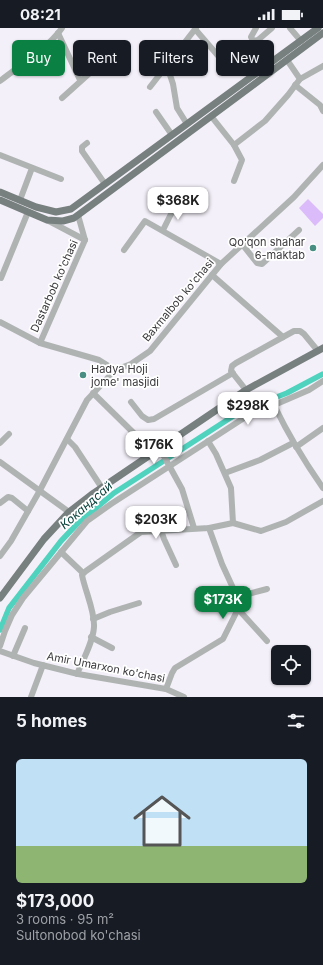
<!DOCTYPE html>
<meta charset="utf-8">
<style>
:root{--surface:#171b24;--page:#20242c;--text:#f1f3f6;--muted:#9ea1a6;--line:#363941;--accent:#0b8043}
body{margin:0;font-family:Inter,sans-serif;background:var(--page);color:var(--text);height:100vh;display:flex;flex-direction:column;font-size:15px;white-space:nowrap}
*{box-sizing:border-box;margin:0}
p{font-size:13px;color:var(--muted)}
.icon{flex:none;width:22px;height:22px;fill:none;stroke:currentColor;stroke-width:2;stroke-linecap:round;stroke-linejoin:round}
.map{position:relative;height:669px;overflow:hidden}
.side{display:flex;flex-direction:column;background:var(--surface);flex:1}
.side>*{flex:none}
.banner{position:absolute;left:12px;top:12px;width:299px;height:36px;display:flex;gap:8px}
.fabs{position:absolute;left:271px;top:617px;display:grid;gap:8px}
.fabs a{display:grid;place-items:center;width:40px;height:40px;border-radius:6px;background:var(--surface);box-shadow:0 1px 3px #0004;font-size:20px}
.price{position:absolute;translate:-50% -34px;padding:0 9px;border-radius:8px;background:#fff;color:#222;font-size:13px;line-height:26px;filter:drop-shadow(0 1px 2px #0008)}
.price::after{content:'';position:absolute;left:50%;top:24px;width:12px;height:9px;margin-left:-6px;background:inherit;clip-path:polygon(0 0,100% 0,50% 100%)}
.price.active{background:var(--accent);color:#fff}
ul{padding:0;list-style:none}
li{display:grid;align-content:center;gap:8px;height:212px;padding:0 16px}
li+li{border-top:1px solid var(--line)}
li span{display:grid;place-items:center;height:124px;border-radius:6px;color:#555}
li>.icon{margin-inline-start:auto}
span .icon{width:72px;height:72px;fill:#fffc;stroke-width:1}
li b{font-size:17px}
h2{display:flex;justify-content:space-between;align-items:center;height:48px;padding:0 16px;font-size:17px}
.chip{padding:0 14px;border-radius:6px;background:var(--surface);box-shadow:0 1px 3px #0004;font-size:14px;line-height:36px}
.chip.active{background:var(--accent);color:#fff}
.status{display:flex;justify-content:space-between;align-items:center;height:28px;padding:0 20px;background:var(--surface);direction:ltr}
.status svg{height:11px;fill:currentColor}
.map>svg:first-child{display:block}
.green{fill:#dbbbf9}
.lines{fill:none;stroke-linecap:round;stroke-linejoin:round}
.canal{stroke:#4fd2be;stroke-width:5.5}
.minor{stroke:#afb4b3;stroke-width:6}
.major{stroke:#77807f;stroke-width:7}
.poi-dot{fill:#498e82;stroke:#fff;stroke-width:1.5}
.labels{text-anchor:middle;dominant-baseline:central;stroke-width:3.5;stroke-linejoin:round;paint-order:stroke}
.poi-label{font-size:11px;fill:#3a383b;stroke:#fff;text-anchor:end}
.street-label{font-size:11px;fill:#3a383b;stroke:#fff}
.water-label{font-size:12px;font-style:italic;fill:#003d36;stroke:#fff}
</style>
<div class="status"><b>08:21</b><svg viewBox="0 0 49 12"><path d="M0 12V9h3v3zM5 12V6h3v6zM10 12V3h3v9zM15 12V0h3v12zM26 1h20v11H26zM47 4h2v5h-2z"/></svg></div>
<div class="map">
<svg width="323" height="669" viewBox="0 0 323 669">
<rect width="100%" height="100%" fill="#f4f0f9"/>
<path class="green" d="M308,171L323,186V190L315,198L299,180Z"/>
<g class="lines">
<path class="canal" d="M0,602L9,580L61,513L78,495L114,465L241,383L287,365L323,346"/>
<g class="minor">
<path d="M256,0L251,9L253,13L258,12L272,0"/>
<path d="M290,0L301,13"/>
<path d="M195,1L220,30"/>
<path d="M58,5L80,52"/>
<path d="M287,32L300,51"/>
<path d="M167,38L173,56L177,80L187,96"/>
<path d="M0,53C19,38 49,19 62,0"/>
<path d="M295,57L320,77L323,83"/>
<path d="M150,59L196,0"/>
<path d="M62,70L111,26"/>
<path d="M156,84L172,107"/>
<path d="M211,88L234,117L242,132L234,153"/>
<path d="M87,115L82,119V123L105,156"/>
<path d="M234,117L265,93L288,67L300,51L323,38"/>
<path d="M0,127L61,151"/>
<path d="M20,172L32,140"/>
<path d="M47,192L85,212"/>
<path d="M163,202L177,174"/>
<path d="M242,216L257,235L262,236L299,202"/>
<path d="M124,222L145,193L221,236"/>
<path d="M212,247L283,309"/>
<path d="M1,250L28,184"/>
<path d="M0,294L40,315L99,332L115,342"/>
<path d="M40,315L85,212L78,187"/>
<path d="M246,362L231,343L232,338L236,335L294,303H300L304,306L318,323"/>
<path d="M93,365L154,425"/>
<path d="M131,374L142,388L148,392L154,391L233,345"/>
<path d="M274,377C288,406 304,433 323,460"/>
<path d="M67,411L75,419L102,460"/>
<path d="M208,413L216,426L231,460L233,495"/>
<path d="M0,415L9,406"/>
<path d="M296,419L323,400"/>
<path d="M160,421L182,461L194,500"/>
<path d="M0,434L69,484"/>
<path d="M225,445L260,432L293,415"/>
<path d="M0,475L8,469L12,470L28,483"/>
<path d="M161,502L164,511L176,537"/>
<path d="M61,524L83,545"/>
<path d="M0,528L11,513L39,464L87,372L115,342L131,336L150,323L221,236L294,169L323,137"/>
<path d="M237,569L267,561"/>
<path d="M238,581L267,613"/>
<path d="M93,591L110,584L139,575"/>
<path d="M91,609L112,620"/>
<path d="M0,618L5,603L12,587L23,570L87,493L111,476L244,390L309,362L323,353"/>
<path d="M0,623L34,635L78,646L166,661L184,669"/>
<path d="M13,628L25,600"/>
<path d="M77,646C83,632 93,614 94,599C95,583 85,563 82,547L86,543L141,504L209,500L233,495L261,503L286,494L323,473"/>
<path d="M166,661L172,645L175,640L223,611L238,581L239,573L222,536L209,500"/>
<path d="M31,669L43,637"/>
</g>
<g class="major">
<path d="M0,164L36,179L56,184L71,181L318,0"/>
<path d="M0,172L47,192L63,193L74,190L323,5"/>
<path d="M0,570L44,511L69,484L91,467L246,362L323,320"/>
</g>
</g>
<g class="poi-dot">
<circle cx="313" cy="220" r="4"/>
<circle cx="83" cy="347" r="4"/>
</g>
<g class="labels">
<g class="poi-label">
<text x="305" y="214">Qo'qon shahar<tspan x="305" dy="13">6-maktab</tspan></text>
<text x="91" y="341" text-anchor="start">Hadya Hoji<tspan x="91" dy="13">jome' masjidi</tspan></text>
</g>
<g class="street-label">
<text transform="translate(54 258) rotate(-66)">Dastarbob ko'chasi</text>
<text transform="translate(178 272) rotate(-50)">Baxmalbob ko'chasi</text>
<text transform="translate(106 639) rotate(11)">Amir Umarxon ko'chasi</text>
</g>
<g class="water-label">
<text transform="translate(86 477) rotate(-41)">Кокандсай</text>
</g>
</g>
</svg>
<div class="fabs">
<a><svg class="icon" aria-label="locate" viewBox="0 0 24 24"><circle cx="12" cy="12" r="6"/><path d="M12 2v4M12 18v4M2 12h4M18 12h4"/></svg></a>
</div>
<b class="price" style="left:178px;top:193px">$368K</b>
<b class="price" style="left:248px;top:398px">$298K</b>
<b class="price" style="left:154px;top:437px">$176K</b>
<b class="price" style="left:156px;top:512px">$203K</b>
<b class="price active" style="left:223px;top:592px">$173K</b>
<div class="banner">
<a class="chip active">Buy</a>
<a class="chip">Rent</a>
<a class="chip">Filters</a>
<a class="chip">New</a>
</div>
</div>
<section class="side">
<h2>5 homes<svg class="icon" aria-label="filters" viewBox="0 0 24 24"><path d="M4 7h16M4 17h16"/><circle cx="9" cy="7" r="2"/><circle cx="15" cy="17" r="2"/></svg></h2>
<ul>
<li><span style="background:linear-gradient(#bfe0f5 70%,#8fb573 0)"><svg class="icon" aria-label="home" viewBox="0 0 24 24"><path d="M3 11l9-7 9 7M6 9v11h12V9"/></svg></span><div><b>$173,000</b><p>3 rooms · 95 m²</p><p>Sultonobod ko'chasi</p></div></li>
</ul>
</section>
